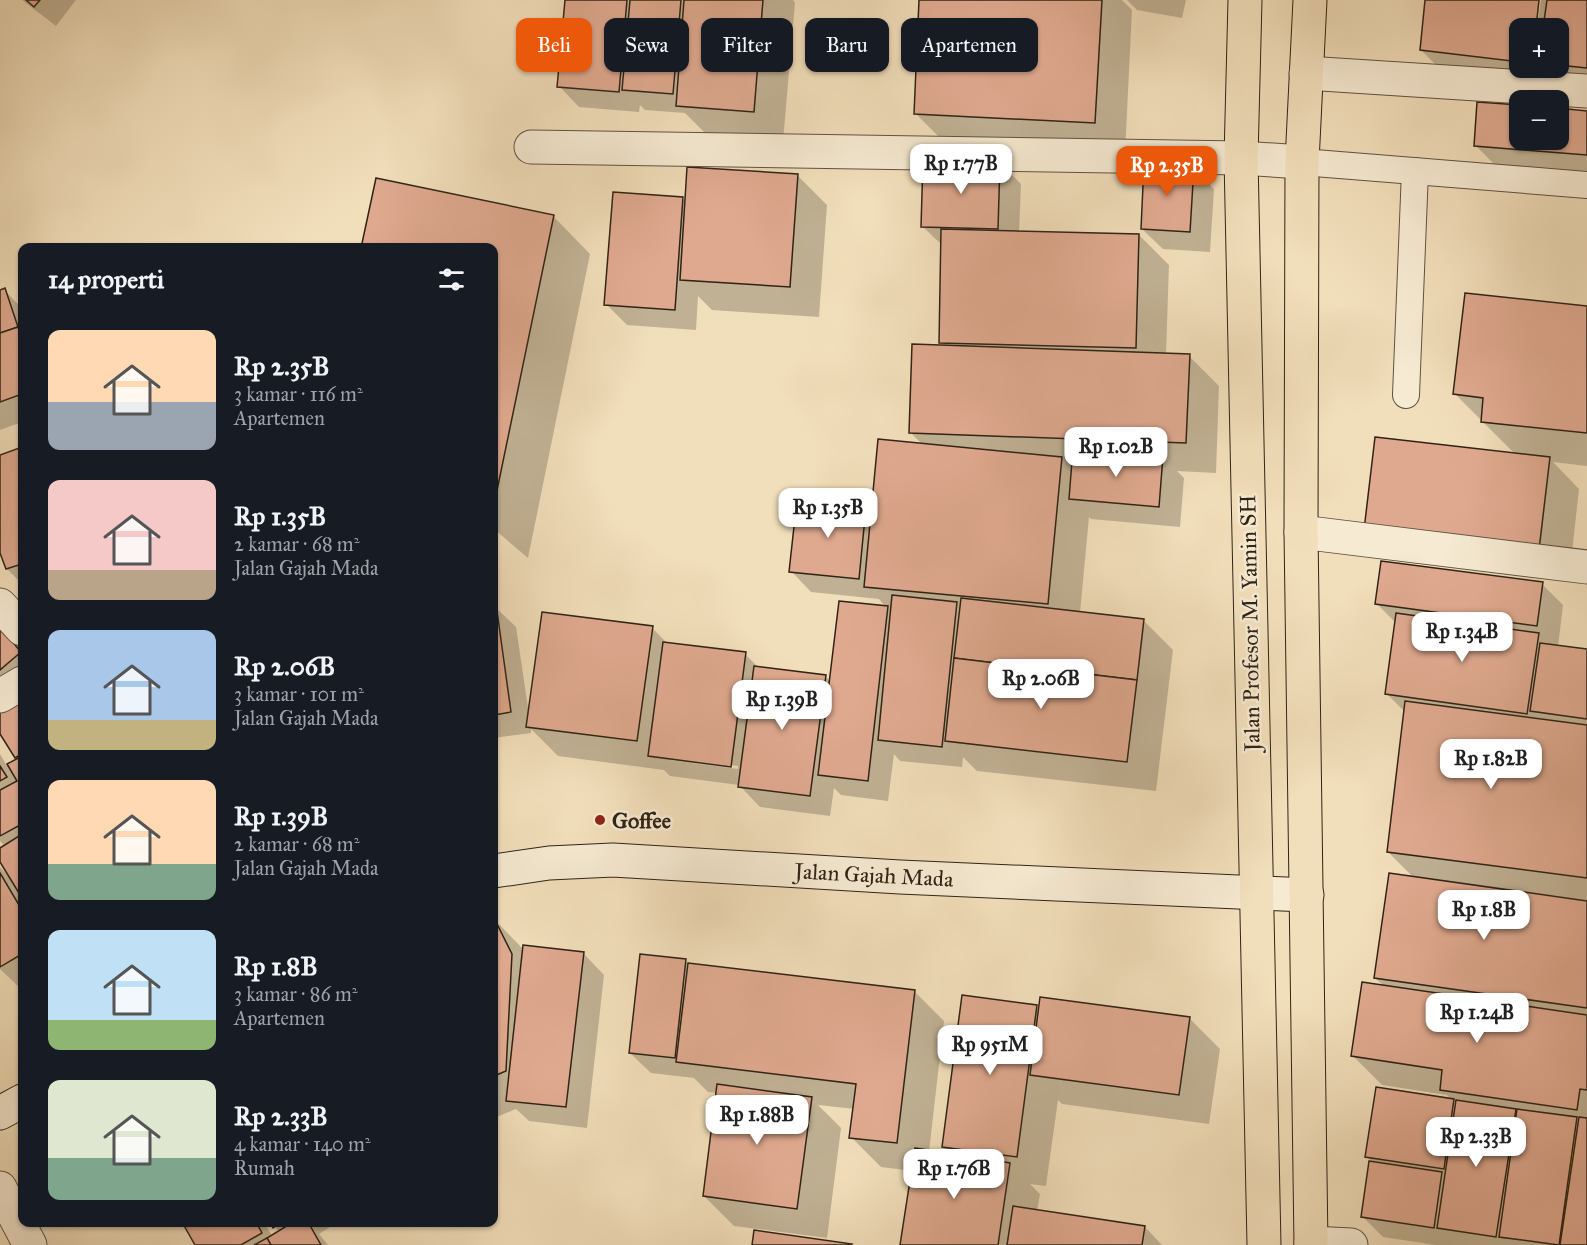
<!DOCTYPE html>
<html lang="id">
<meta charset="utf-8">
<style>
:root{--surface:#171b24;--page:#242831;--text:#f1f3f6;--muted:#9ea1a6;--accent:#ea580c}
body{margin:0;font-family:"IM FELL Great Primer",serif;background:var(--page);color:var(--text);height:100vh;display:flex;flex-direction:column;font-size:22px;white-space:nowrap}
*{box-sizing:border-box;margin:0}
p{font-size:20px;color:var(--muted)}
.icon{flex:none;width:33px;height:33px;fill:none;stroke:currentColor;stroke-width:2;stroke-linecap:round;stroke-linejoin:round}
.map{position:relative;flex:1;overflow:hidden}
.drawer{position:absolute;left:18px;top:243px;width:480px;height:984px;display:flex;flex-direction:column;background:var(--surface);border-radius:12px;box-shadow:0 2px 4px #0004}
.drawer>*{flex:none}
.guide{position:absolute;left:516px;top:18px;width:570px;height:54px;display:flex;gap:12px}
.controls{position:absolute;left:1509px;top:18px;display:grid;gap:12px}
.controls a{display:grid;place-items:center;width:60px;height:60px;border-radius:12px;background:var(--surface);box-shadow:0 2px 4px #0004;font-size:30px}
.price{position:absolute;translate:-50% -51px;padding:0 14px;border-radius:12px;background:#fff;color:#222;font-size:20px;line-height:39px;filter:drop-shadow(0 2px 3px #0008)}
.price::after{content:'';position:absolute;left:50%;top:36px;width:18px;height:14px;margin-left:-9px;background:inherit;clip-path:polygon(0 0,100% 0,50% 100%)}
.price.active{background:var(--accent);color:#fff}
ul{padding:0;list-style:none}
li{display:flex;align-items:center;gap:18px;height:150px;padding:0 30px}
li span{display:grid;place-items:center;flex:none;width:168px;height:120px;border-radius:12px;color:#555}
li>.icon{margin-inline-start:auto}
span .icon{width:72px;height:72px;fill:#fffc;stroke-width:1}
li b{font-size:26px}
h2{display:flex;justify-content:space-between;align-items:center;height:72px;padding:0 30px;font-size:26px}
.pill{padding:0 21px;border-radius:12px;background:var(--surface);box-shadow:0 2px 4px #0004;font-size:21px;line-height:54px}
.pill.active{background:var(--accent);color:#fff}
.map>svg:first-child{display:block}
.shadow{fill:#0003;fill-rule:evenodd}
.building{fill:#dfa98f;stroke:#302316;stroke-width:1.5}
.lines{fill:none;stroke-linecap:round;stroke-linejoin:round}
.service-casing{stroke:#60523f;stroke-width:28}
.minor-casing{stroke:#60523f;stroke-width:35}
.secondary-casing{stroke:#302316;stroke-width:35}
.trunk-casing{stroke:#302316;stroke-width:35}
.service{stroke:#f6ead2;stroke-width:26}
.minor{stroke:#f6ead2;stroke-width:33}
.secondary{stroke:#f6ead2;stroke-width:33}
.trunk{stroke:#f1deba;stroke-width:33}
.poi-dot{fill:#8f2418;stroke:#f6ead2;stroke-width:2}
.labels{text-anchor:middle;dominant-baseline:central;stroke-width:5;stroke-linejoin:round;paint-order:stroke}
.street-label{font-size:22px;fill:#302316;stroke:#f6ead2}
.poi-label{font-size:22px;font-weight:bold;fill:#302316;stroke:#f6ead2;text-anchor:start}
</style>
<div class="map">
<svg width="1587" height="1245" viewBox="0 0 1587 1245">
<rect width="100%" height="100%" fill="#f1deba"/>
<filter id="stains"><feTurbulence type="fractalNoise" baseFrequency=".00333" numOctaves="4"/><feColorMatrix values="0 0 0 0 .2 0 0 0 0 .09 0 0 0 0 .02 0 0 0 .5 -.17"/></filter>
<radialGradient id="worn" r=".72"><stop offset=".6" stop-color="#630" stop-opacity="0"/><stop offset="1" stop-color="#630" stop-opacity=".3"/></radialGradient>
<g class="shadow">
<path d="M22,0H76L56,26Z"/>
<path d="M566,0H793L795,3L783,141L707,135L685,113L645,110L640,105L639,112L579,107L559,86Z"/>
<path d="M921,0H1122L1132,10L1125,153L946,144L916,114Z"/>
<path d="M1127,0H1186L1182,18L1137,10Z"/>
<path d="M1427,0H1537L1534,28H1520V68H1530L1529,71H1532L1533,68H1558V28H1537L1541,0H1587V86L1451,80L1421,50Z"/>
<path d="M1587,112V173L1496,166L1475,145L1520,140H1558Z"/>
<path d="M1000,163L1021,184L1019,232L1139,235L1169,265L1166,355L1189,356L1219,386L1216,473L1177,471L1184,478L1180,527L1091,519L1089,517L1080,613L1143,620L1173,650L1156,791L977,771L963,757L962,767L900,761L894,754L888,801L841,795L834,788L830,816L760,807L739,785L670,776L664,770L558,756L531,729V733L494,738V606L516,627L529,714L652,628L668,644L745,654L759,668L825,676L831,682L887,608L879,599L811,592L791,571L866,508L873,515L923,445L910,432L945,347L941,343L943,246L922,226ZM670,757L738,766V769L670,760Z"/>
<path d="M1194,168L1214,189L1210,252L1163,249L1142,229Z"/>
<path d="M797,175L827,205L819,317L712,310L698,296L696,330L627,325L606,304L682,199L687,203Z"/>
<path d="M553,216L590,254L528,558L494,529V248Z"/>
<path d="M4,290L22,308V422L0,430V291Z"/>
<path d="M1587,307V466L1553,462L1579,489L1569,580L1396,559L1516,455L1455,394Z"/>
<path d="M22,449V584L7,569L0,549V457Z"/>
<path d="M1542,584L1563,605L1558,647L1587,651V1245H1436L1383,1237L1362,1216L1371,1161L1367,1157L1452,1100L1447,1095L1382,1085L1352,1055L1385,987L1375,978L1414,878L1388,852L1406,713L1386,693L1396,623L1377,604Z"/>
<path d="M0,627L22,652V987L20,988L0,969V867L9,877L0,860V850L6,847L0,841V754L7,766L19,760L0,731Z"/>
<path d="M494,919L524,950L584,954L604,975L587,1128L529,1121L516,1109L494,1118Z"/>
<path d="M685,961L689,964L914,991L944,1021L929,1152L953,1156L944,1147L1036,1006L1040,1010L1190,1019L1220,1049L1209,1124L1062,1104L1058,1100L1046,1186L1030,1184L1040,1194L1037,1211L1145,1227L1162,1245H902L913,1171L881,1167L851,1137L855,1109L818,1105L841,1128L827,1238L734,1226L704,1196L717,1093L708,1092L694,1078L651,1073L630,1053Z"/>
<path d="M183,1222H264L272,1236L279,1232L271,1222H338L319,1234L328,1245H196Z"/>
</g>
<g class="building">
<path d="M26,0H40L34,7Z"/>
<path d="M565,0H627L619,92L557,87Z"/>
<path d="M630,0H681L673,94L622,90Z"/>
<path d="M684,0H763L754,112L676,106Z"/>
<path d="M919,0H1102L1095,123L914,114Z"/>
<path d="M1425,0H1539L1536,28H1520V62L1420,50Z"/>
<path d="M1547,0H1587V68L1558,65V28H1543Z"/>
<path d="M1477,102L1520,105V140H1558V108L1587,111V155L1474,146Z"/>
<path d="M923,160L1000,162L998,229L921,227Z"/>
<path d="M1144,163L1194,166L1190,232L1141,229Z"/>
<path d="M687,167L798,174L790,287L680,280Z"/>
<path d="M376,178L554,215L494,505V248H361Z"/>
<path d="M613,192L683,197L675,310L604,305Z"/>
<path d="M941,229L1139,234L1136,348L939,343Z"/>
<path d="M5,288L18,327L0,333V290Z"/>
<path d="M1465,293L1587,306V433L1481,422L1483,398L1453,394Z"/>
<path d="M18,327L22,340V394L0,402V333Z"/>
<path d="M912,344L1190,354L1186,443L909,433Z"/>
<path d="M1375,437L1550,457L1539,550L1364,530Z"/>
<path d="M878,439L1062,457L1048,604L864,587Z"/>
<path d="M22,447V564L6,569L0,553V455Z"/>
<path d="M1073,448L1163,456L1159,507L1069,499Z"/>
<path d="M797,499L866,507L859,579L789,572Z"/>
<path d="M1381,561L1543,582L1537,626L1375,604Z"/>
<path d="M892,595L957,602L942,747L878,740Z"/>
<path d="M961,598L1144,619L1137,680L954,658Z"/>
<path d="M839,601L888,606L868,781L818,775Z"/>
<path d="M496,604L511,712L494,715V605Z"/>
<path d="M542,612L653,626L637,741L526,727Z"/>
<path d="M1396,613L1539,633L1527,714L1385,694Z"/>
<path d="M0,627L21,652L0,670Z"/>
<path d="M663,642L746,652L731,767L648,756Z"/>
<path d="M1540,643L1587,649V719L1530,711Z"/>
<path d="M954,658L1137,680L1127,762L945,741Z"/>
<path d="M754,666L826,675L810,796L738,787Z"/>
<path d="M22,688V754L15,758L0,734V702Z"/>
<path d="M1405,701L1587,725V878L1387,852Z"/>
<path d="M22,756V824L0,836V790L17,781L7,764Z"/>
<path d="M0,766L7,777L0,781Z"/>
<path d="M22,834V898L0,862V848Z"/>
<path d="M0,873L22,910V954L0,967Z"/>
<path d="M1389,873L1587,901V1008L1374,978Z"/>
<path d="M494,918L512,954L506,1071L494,1076Z"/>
<path d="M523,945L584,952L566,1107L506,1101Z"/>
<path d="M640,954L686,959L675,1058L629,1053Z"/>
<path d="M688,963L915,990L897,1143L849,1138L856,1084L676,1062Z"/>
<path d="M1362,982L1587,1015V1090L1580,1089L1577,1110L1440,1090L1442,1070L1351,1056Z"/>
<path d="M962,995L1037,1005L1017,1157L942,1147Z"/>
<path d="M1040,997L1190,1017L1179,1095L1030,1075Z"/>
<path d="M717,1084L812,1097L797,1209L703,1196Z"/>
<path d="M1376,1087L1454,1099L1444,1169L1365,1157Z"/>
<path d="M1456,1100L1516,1109L1496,1237L1437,1228Z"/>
<path d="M1517,1109L1577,1117L1559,1245L1499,1237Z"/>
<path d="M1579,1117L1587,1118V1245H1560Z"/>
<path d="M915,1148L1010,1163L998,1245H900Z"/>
<path d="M1369,1161L1442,1172L1434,1228L1361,1217Z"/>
<path d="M1013,1206L1145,1226L1142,1245H1007Z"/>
<path d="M182,1222H256L262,1233L241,1245H195Z"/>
<path d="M270,1222H282L273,1228Z"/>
<path d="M293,1222H308L321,1245H271L267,1238Z"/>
<path d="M754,1230L852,1244L851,1245H752Z"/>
<path d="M267,1238L271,1245H254Z"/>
</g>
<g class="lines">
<g class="service-casing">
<g id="service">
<path d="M1302,162L1587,185"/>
<path d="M1406,395L1415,171"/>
</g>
</g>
<g class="minor-casing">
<g id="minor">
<path d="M1306,73L1587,91"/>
<path d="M531,147L1241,158L1302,162"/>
<path d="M1301,532L1587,567"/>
<path d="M0,605L22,629"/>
<path d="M0,696L22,683"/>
<path d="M0,1188L30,1245"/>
<path d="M1311,1243L1351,1245"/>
</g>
</g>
<g class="secondary-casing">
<g id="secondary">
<path d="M494,871L549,863L613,860L900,877L1307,895"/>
<path d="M0,1113L22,1101"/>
</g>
</g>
<g class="trunk-casing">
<g id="trunk">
<path d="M1245,0L1241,158L1264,1245"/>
<path d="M1310,0L1302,162L1301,532L1311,1245"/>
</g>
</g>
<use href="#service" class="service"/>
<use href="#minor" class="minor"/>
<use href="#secondary" class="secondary"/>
<use href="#trunk" class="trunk"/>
</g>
<circle class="poi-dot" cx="600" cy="820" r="6"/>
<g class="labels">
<g class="street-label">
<text transform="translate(1250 623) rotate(-91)">Jalan Profesor M. Yamin SH</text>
<text transform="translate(874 875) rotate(3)">Jalan Gajah Mada</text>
</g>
<g class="poi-label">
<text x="612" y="820">Goffee</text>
</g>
</g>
<rect width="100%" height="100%" filter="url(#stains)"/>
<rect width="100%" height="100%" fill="url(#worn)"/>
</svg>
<div class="controls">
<a>+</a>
<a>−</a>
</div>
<b class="price" style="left:961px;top:195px">Rp 1.77B</b>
<b class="price active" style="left:1167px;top:197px">Rp 2.35B</b>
<b class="price" style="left:1116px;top:478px">Rp 1.02B</b>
<b class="price" style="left:828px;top:539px">Rp 1.35B</b>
<b class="price" style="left:1462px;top:663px">Rp 1.34B</b>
<b class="price" style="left:1041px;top:710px">Rp 2.06B</b>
<b class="price" style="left:782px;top:731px">Rp 1.39B</b>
<b class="price" style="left:1491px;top:790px">Rp 1.82B</b>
<b class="price" style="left:1484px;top:941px">Rp 1.8B</b>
<b class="price" style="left:1477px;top:1044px">Rp 1.24B</b>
<b class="price" style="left:990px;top:1076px">Rp 951M</b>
<b class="price" style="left:757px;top:1146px">Rp 1.88B</b>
<b class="price" style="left:1476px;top:1168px">Rp 2.33B</b>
<b class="price" style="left:954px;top:1200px">Rp 1.76B</b>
<div class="guide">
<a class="pill active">Beli</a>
<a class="pill">Sewa</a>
<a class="pill">Filter</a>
<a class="pill">Baru</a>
<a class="pill">Apartemen</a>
</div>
<section class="drawer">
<h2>14 properti<svg class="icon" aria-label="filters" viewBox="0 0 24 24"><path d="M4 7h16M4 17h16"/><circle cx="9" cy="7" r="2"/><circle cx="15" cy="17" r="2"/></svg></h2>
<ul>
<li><span style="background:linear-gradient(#ffd9b3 60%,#9aa5b1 0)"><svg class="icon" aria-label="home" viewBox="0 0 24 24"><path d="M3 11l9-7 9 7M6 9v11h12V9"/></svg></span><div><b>Rp 2.35B</b><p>3 kamar · 116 m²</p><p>Apartemen</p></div></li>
<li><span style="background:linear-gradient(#f6c9c9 75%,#b9a48a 0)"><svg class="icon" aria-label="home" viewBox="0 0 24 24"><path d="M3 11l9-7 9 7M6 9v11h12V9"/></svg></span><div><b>Rp 1.35B</b><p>2 kamar · 68 m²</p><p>Jalan Gajah Mada</p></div></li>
<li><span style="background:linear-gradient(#a9c7e8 75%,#c2b280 0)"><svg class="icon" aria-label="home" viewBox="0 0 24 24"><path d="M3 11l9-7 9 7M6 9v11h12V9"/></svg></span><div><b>Rp 2.06B</b><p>3 kamar · 101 m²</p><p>Jalan Gajah Mada</p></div></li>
<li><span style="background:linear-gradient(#ffd9b3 70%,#7fa58c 0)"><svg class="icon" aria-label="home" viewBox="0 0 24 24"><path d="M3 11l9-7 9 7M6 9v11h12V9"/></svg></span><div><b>Rp 1.39B</b><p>2 kamar · 68 m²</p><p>Jalan Gajah Mada</p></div></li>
<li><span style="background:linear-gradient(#bfe0f5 75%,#8fb573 0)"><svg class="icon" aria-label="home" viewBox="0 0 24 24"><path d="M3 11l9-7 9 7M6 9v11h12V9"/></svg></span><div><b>Rp 1.8B</b><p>3 kamar · 86 m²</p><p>Apartemen</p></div></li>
<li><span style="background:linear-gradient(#dfe7d0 65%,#7fa58c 0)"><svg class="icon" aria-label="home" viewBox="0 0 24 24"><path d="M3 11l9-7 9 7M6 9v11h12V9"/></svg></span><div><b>Rp 2.33B</b><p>4 kamar · 140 m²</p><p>Rumah</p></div></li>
</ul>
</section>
</div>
